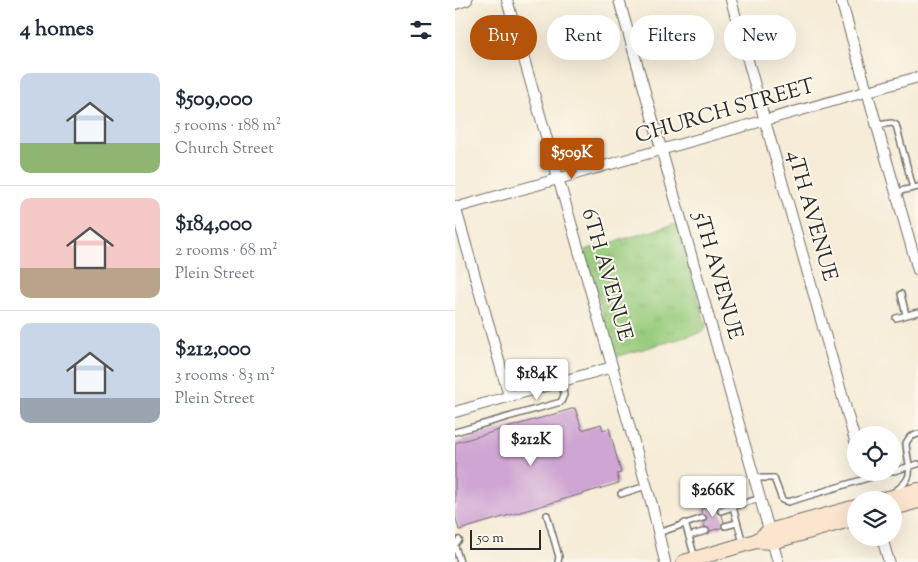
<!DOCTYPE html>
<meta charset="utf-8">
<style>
:root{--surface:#fff;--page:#f6f6f7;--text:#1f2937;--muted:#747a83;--line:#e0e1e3;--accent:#b45309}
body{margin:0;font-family:"Sorts Mill Goudy",serif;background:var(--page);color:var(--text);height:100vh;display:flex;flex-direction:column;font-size:19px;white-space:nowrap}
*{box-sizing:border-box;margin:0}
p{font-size:16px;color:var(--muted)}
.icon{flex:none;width:28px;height:28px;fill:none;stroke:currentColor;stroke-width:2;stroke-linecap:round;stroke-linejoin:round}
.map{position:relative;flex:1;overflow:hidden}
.drawer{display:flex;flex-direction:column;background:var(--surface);width:455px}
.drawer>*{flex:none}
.hud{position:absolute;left:15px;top:15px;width:372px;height:45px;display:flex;gap:10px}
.buttons{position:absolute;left:392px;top:426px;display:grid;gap:10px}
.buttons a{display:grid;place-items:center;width:55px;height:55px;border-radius:50%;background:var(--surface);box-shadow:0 5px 20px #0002;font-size:25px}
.scale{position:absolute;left:15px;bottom:12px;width:71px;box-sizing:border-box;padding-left:5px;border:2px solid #2b2b2b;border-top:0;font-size:14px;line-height:18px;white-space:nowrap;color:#2b2b2b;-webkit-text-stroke:4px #fbf7ec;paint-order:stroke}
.price{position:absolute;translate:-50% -42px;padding:0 11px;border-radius:5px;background:#fff;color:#222;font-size:16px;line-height:32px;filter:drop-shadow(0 1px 2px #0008)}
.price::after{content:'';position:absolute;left:50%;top:30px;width:15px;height:11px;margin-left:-8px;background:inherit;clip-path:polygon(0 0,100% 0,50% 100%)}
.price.selected{background:var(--accent);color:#fff}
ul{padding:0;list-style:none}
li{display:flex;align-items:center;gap:15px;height:125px;padding:0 20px}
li+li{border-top:1px solid var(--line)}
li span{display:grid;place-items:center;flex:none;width:140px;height:100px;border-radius:10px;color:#555}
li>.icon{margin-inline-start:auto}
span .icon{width:60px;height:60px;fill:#fffc;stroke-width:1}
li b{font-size:21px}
h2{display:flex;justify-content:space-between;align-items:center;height:60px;padding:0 20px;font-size:21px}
.pill{padding:0 18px;border-radius:22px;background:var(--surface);box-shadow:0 5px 20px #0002;font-size:18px;line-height:45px}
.pill.selected{background:var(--accent);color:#fff}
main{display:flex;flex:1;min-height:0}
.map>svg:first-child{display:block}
.grass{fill:url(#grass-tufts);stroke:#617b54}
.building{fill:#cfa6d3}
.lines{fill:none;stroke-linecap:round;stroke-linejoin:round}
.lane-casing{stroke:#726f67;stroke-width:8}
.street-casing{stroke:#726f67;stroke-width:12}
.secondary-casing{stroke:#726f67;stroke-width:16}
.lane{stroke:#fff;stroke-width:5}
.street{stroke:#fff;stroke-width:10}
.secondary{stroke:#fbe5cf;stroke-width:14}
.labels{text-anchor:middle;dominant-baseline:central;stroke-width:4;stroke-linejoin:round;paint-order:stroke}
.street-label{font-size:21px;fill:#2b2b2b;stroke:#fbf7ec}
</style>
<main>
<section class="drawer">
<h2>4 homes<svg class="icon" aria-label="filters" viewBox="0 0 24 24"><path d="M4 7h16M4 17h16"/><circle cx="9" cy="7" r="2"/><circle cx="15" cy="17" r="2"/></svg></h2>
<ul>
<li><span style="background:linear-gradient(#c9d6e8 70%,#8fb573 0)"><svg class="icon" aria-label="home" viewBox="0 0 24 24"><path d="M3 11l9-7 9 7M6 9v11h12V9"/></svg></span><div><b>$509,000</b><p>5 rooms · 188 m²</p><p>Church Street</p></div></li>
<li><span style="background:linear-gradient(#f6c9c9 70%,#b9a48a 0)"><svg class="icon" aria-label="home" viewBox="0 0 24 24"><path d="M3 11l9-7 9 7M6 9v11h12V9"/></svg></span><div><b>$184,000</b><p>2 rooms · 68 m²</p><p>Plein Street</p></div></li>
<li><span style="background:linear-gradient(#c9d6e8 75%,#9aa5b1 0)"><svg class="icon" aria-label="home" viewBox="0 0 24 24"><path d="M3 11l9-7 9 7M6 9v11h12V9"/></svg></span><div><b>$212,000</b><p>3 rooms · 83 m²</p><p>Plein Street</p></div></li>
</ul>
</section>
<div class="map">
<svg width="463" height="562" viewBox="0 0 463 562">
<defs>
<pattern id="grass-tufts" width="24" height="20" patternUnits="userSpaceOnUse" patternTransform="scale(1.25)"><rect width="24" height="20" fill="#97cb7c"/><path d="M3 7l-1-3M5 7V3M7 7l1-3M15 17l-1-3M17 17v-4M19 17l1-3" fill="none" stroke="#82ae6b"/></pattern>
</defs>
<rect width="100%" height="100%" fill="#fbf7ec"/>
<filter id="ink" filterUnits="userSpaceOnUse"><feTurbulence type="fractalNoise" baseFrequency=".02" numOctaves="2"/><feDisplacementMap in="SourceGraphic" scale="10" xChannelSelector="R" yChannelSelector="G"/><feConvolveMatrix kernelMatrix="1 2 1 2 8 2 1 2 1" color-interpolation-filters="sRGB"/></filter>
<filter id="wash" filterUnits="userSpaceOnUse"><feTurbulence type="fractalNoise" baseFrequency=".0096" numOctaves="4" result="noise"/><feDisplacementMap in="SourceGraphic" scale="20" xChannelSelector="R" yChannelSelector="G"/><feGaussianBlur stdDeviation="1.12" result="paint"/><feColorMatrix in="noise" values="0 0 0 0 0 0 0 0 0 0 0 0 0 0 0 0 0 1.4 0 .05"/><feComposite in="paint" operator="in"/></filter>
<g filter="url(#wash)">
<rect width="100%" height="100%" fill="#f6ecd7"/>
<path class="grass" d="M222,224L251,326L248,332L160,357L130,250Z"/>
<g id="blocks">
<g class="building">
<path d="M120,408L127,430L146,424L148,430L154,428L166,473L162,474L164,483L4,530L0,515V443Z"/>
<path d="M263,504L262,513L267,515L269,522L266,528L255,531L250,527L249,522L252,517L247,514L246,509Z"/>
</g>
</g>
</g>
<g filter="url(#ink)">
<use href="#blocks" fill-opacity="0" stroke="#726f67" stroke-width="1"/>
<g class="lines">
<g class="lane-casing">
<g id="lane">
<path d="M422,125L437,123L441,125L458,188"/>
<path d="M441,192L463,187"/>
<path d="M446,294L451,315"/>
<path d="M441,318L463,312"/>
<path d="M0,432L106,402L109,395L107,382"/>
<path d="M439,471L463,464"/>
<path d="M300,478H319L327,500L333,502L433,472"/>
<path d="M440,491C463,476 452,466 451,443L455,437L463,434"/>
<path d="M166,494L191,486"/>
<path d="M278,507L288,543"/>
<path d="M266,511L305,498"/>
<path d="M92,515L104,557L103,562"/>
<path d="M230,523L240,558"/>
<path d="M270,526L282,523"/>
<path d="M203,533L248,518"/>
<path d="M234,536L251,531"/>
<path d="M0,544L4,540"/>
<path d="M0,546L5,562"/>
</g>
</g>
<g class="street-casing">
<g id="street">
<path d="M52,0L197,505L210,562"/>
<path d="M164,0L323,562"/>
<path d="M276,0L400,441"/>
<path d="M386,0L463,270"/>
<path d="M0,4L12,0"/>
<path d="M0,206L54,396"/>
<path d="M0,208L463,77"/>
<path d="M0,412L157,367"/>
<path d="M427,538L434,562"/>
</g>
</g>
<g class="secondary-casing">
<g id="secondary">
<path d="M426,500L463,490"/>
<path d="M439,508L463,501"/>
<path d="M301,541L314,531L401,507"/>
<path d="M229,562L301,541L317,542L401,518"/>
</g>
</g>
<use href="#lane" class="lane"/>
<use href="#street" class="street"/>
<use href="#secondary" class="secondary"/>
</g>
</g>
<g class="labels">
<g class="street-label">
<text transform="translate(270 112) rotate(-16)">CHURCH STREET</text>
<text transform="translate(356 216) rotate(74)">4TH AVENUE</text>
<text transform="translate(151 275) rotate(74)">6TH AVENUE</text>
<text transform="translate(262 276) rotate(74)">5TH AVENUE</text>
</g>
</g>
</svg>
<div class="buttons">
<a><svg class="icon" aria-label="locate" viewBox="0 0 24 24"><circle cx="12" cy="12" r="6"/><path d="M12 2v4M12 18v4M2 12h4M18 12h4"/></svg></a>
<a><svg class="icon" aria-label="layers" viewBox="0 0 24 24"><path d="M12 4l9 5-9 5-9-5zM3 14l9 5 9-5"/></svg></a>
</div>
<div class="scale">50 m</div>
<b class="price selected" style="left:117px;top:180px">$509K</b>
<b class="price" style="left:82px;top:401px">$184K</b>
<b class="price" style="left:76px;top:467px">$212K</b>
<b class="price" style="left:258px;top:518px">$266K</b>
<div class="hud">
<a class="pill selected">Buy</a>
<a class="pill">Rent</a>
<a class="pill">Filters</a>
<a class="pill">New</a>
</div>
</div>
</main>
